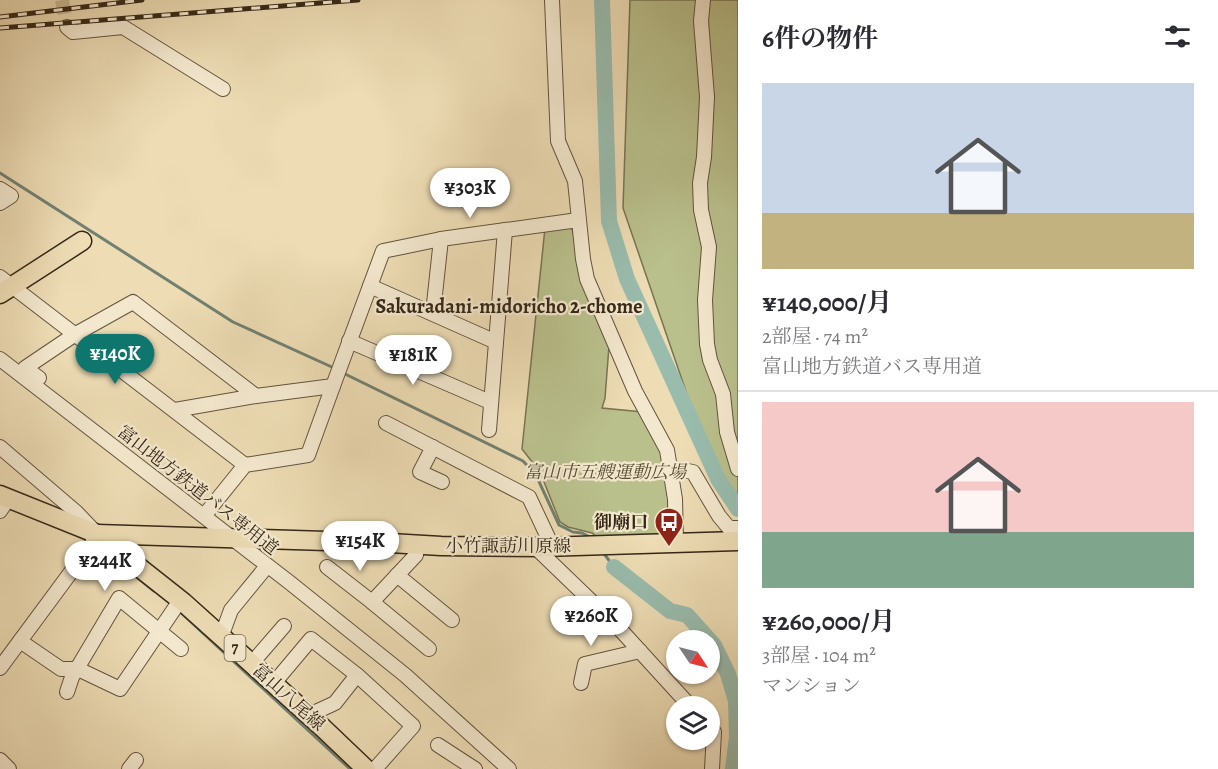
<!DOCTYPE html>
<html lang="ja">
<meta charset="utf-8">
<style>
:root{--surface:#fff;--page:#f2f2f3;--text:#2b2b33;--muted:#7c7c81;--line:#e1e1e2;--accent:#0f766e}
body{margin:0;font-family:Alegreya,"Noto Serif JP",serif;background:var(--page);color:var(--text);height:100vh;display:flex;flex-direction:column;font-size:22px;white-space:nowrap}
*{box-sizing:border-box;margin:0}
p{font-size:20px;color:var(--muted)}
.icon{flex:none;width:33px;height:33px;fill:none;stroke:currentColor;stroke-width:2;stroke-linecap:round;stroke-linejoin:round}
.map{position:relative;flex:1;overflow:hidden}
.side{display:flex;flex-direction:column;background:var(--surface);width:480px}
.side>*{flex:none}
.needle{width:39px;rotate:125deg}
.controls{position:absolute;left:666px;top:630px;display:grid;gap:12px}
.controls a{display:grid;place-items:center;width:54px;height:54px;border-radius:50%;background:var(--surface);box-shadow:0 2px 4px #0004;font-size:30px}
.price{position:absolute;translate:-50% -51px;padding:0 14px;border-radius:21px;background:#fff;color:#222;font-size:20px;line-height:39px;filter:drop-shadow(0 2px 3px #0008)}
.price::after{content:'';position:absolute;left:50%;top:36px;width:18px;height:14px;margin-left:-9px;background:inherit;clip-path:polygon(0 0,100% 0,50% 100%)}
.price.current{background:var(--accent);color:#fff}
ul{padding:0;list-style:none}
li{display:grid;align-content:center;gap:12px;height:318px;padding:0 24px}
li+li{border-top:2px solid var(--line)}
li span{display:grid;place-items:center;height:186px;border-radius:0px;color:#555}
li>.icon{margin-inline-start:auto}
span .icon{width:108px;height:108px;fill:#fffc;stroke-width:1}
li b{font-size:26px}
h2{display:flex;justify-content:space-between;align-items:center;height:72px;padding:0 24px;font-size:26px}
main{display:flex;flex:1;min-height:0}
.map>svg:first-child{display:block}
.green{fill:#b9c08c;stroke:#777452;stroke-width:1.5}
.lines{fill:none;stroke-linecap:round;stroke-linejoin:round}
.stream{stroke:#718071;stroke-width:3}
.river{stroke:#99bcad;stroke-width:16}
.minor-tunnel{stroke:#c8b895;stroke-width:14;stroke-dasharray:14 7;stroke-linecap:butt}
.minor-casing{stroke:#63543e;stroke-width:16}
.major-casing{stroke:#352717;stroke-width:21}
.minor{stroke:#f3e8ce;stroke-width:14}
.major{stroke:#eddcb4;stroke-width:18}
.rail-casing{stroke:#352717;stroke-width:5}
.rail{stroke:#f3e8ce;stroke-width:3;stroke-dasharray:9;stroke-linecap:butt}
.labels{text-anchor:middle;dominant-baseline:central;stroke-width:4.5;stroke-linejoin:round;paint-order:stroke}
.shield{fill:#f3e8ce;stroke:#6e614e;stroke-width:1.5}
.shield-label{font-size:16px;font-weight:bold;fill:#352717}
.park-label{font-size:18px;font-style:italic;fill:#564d34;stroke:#f3e8ce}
.street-label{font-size:18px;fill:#352717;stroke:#f3e8ce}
.poi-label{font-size:18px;font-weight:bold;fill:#352717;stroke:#f3e8ce;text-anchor:end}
.neighbourhood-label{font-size:20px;font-weight:bold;fill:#352717;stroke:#f3e8ce}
</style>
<main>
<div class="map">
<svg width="738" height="769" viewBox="0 0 738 769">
<rect width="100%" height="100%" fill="#eddcb4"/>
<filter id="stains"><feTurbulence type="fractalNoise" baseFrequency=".00333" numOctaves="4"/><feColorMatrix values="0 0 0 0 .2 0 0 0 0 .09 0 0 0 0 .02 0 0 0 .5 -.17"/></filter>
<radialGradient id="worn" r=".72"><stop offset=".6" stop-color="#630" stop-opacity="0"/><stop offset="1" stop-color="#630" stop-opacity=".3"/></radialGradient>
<g class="green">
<path d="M630,0H738V502L719,475L691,406L623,208Z"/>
<path d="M571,226L609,346L605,398L602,408L643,412L654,431L670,478L667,532L665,536L599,539L592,533L568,527L560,522L540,472L522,449L545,228Z"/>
</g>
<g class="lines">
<g class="stream">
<path d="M0,173L233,322L334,368"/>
<path d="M343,373L523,461L536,475L559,525L573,532L582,533L592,538"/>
<path d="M602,551L614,567"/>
<path d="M106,552L154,591"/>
<path d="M178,610L350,769"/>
</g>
<g class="river">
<path d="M602,0L609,221L627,279L718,479L738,509"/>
<path d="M614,567L670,611L687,615L714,645L728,674L736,701L737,737L733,769"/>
</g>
<path class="minor-tunnel" d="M62,0L67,27"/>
<g class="minor-casing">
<g id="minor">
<path d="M552,0L558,141L575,181L583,259L587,279L635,391L667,450L675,499L676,542"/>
<path d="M703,0L701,21L707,97L704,157L700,183L701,210L709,247L705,300L707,344L710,360L723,394L727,432L738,469"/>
<path d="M67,27L73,32L123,27L223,89"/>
<path d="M0,189L11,196L0,203"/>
<path d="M0,277L245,465"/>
<path d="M370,286L496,342"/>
<path d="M433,313L441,239"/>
<path d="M349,341L490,402"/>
<path d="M0,359L289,582L405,675L509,769"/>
<path d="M39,378L25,368L74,335L133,302L256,396"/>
<path d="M333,386L383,251L441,239L578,220"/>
<path d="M175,410L256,396L333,386L308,455L245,465L208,511"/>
<path d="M386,423L529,497L552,546"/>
<path d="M489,430L505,230"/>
<path d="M0,447L76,512L97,534L91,545L0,668"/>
<path d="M433,447L420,472L442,482"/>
<path d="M671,468L693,472L719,516L729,528H738"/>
<path d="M0,511L9,498"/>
<path d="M417,545L416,555L372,602L429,649"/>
<path d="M535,547L617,626L690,706"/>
<path d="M327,567L372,602"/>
<path d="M397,575L452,620"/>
<path d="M219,634L224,629L231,610L267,566"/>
<path d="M20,641L61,669H78L120,689L181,599"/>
<path d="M252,663L284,626"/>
<path d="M274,683L311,639L357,675L413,726L375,769"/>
<path d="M581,683L585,664L640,651"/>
<path d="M67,692L72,677L119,598L181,649"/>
<path d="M309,715L335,703L357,675"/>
<path d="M710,727L714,732L712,769"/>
<path d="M438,745L475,769"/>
<path d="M0,760L9,769"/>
<path d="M129,769L136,760"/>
</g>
</g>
<g class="major-casing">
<g id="major">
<path d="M0,294L82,241"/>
<path d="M0,495L97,534L183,602L323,728L366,769"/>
<path d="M97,534L390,543L441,546L543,547L738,541"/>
</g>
</g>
<use href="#minor" class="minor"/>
<use href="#major" class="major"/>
<g class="rail-casing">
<g id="rail">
<path d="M0,17L142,0"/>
<path d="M0,28L358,0"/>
</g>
</g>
<use href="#rail" class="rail"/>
</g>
<defs>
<g id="bus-pin" transform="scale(1.5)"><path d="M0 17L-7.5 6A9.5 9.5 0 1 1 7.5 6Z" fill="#8f2418" stroke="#f3e8ce"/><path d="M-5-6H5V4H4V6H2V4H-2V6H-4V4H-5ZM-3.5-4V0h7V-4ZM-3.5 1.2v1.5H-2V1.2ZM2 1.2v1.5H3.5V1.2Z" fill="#fff"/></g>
</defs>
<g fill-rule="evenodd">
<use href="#bus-pin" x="669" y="522"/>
</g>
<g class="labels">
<rect class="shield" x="224.5" y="635" width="21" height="26" rx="4.5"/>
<g class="shield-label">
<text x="235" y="648">7</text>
</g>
<g class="park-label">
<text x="605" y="472">富山市五艘運動広場</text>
</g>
<g class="street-label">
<text transform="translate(198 490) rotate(38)">富山地方鉄道バス専用道</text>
<text x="508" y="546">小竹諏訪川原線</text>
<text transform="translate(289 697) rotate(42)">富山八尾線</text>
</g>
<g class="poi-label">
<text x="648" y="522">御廟口</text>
</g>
<g class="neighbourhood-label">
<text x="509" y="306">Sakuradani-midoricho 2-chome</text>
</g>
</g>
<rect width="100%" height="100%" filter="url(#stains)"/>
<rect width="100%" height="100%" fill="url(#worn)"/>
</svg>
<div class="controls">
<a><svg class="needle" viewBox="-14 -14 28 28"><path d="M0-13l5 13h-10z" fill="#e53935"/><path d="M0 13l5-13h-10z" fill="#7c7c81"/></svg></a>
<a><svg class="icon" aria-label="layers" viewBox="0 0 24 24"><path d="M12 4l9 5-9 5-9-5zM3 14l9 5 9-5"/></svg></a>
</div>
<b class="price" style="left:470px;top:219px">¥303K</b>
<b class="price current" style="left:115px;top:385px">¥140K</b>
<b class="price" style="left:413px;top:386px">¥181K</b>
<b class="price" style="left:360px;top:572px">¥154K</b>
<b class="price" style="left:105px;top:592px">¥244K</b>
<b class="price" style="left:591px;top:647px">¥260K</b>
</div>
<section class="side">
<h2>6件の物件<svg class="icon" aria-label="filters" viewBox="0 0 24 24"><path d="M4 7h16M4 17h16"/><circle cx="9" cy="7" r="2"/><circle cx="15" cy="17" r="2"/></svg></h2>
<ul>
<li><span style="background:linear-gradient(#c9d6e8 70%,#c2b280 0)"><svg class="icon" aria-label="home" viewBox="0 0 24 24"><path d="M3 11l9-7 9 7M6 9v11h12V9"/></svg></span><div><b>¥140,000/月</b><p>2部屋 · 74 m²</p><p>富山地方鉄道バス専用道</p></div></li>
<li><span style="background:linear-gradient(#f6c9c9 70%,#7fa58c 0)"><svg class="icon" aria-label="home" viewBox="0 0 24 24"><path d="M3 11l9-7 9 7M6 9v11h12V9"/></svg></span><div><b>¥260,000/月</b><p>3部屋 · 104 m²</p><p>マンション</p></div></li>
</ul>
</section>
</main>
